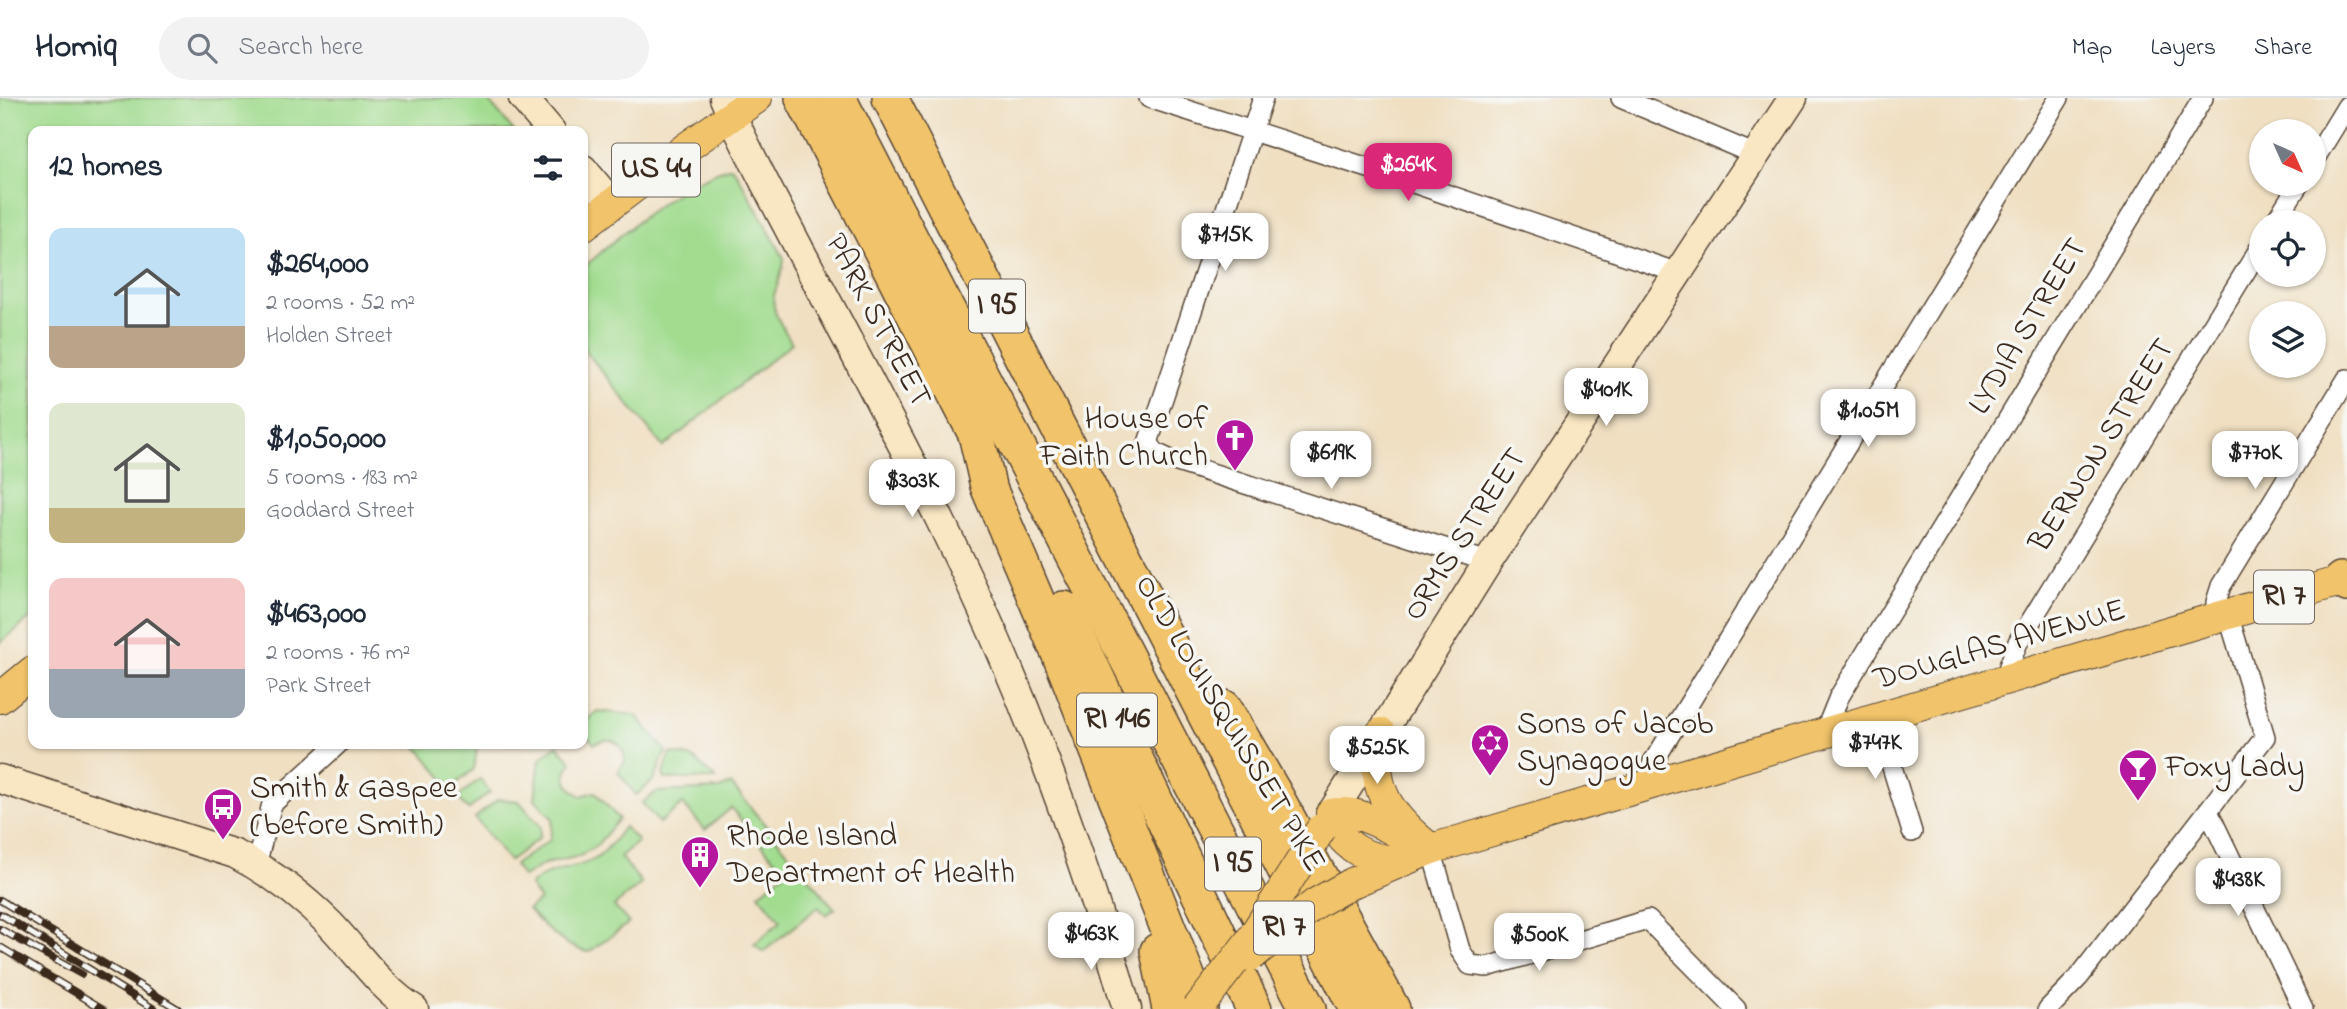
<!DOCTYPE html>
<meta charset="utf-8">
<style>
:root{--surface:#fff;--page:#f2f2f3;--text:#1f2937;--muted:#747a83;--line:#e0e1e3;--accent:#db2777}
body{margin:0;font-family:"Indie Flower",sans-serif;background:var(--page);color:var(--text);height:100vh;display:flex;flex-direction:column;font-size:26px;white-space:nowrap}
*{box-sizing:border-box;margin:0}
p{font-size:23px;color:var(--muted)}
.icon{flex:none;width:38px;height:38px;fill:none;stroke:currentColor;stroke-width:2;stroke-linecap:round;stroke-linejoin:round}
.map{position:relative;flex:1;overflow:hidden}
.sheet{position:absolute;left:28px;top:28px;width:560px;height:623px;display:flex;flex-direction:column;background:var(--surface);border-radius:14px;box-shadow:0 2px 5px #0004}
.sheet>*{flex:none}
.needle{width:46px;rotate:135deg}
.tools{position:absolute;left:2249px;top:21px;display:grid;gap:14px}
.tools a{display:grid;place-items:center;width:77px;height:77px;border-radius:50%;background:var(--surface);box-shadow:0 2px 5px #0004;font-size:35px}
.price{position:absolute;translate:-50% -60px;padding:0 16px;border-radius:14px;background:#fff;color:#222;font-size:23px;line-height:46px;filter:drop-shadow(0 2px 4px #0008)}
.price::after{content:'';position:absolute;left:50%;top:42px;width:21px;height:16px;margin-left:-10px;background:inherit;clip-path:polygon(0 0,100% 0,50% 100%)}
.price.selected{background:var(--accent);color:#fff}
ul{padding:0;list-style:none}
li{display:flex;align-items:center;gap:21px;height:175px;padding:0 21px}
li span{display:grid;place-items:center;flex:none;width:196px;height:140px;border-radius:14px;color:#555}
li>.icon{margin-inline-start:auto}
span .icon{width:84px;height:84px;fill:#fffc;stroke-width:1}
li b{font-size:30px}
h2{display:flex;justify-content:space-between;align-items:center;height:84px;padding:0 21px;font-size:30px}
header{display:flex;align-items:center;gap:42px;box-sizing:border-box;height:98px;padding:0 35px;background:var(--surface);border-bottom:2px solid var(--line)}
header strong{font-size:33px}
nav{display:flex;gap:38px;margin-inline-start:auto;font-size:24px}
.search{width:490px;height:63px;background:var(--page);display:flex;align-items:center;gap:18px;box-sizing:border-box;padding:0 24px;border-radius:38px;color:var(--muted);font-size:26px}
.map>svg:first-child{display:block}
.green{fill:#a1dc8f;stroke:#6e8356;stroke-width:2}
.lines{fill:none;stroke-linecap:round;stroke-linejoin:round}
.street-casing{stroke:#564536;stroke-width:22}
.secondary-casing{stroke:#564536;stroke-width:31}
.primary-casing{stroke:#564536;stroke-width:32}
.highway-casing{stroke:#564536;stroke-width:38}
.street{stroke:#fff;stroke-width:19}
.secondary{stroke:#f9e7c3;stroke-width:28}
.primary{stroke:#f1c36a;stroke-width:30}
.highway{stroke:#f1c36a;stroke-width:35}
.rail-casing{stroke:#3b2a1e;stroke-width:8}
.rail{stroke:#f6f6f2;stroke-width:5;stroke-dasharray:16;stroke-linecap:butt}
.primary-bridge-casing{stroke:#564536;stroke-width:32;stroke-linecap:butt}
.primary-bridge{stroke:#f1c36a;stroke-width:30}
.labels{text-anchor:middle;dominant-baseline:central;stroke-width:7;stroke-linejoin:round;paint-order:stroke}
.shield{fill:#f6f6f2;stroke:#73675e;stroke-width:2}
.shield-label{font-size:30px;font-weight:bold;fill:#3b2a1e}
.street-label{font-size:32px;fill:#3b2a1e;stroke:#f6f6f2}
.poi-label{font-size:32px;fill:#3b2a1e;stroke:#f6f6f2;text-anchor:start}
</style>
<header>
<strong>Homiq</strong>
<div class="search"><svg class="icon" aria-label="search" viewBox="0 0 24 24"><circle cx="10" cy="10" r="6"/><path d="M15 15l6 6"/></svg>Search here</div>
<nav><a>Map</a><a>Layers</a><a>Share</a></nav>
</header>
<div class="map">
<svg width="2347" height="911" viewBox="0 0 2347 911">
<rect width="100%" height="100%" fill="#f6f6f2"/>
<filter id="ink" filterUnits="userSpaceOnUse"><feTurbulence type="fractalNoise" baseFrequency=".0143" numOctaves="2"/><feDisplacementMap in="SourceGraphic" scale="14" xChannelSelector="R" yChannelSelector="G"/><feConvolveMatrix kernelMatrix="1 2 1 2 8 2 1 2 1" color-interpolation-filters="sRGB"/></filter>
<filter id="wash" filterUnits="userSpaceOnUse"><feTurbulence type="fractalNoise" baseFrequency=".00686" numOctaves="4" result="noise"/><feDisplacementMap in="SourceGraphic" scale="28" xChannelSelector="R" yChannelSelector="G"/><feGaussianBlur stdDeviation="1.57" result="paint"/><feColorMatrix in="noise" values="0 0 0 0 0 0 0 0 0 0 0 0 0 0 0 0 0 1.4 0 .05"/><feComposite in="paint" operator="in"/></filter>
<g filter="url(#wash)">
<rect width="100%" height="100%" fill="#f0dfc1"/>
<g class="green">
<path d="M0,0H486L514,33H33V518L0,545Z"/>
<path d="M731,69L736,74L784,160C784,174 777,185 774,198C771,215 784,231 792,245L663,349L583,250V170C626,133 675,86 731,69Z"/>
<path d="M597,613L636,617L666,653L654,682L636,697L618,674L625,663C624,644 611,637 594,646L583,632V626Z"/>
<path d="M415,646H473L477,650L474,671L451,690Z"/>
<path d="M557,647L572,664C560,678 567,689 581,698L595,694L619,721L598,746L580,758L544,766L523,779L514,767L550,742L553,721L535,701L540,661Z"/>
<path d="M671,655L693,660L716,681H665L663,676Z"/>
<path d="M480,681L490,694L468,712L458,699Z"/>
<path d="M731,686L835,811L826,817L818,809L763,854L754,846L781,823L759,796L785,774L731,710L705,732L683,706L659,725L642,705L656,694L719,691Z"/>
<path d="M498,701L519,703L541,729L539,740L509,763L475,720Z"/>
<path d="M624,729L638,743L620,759L642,785L614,808L629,825L589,854C566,851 543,828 528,811L540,802L530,788C547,769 574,773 595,761C607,754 616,739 624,729Z"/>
</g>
</g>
<g filter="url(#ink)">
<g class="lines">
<g class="street-casing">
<g id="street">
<path d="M1149,0L1387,76L1678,175"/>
<path d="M1263,0L1148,345L1156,355L1171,362L1488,464"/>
<path d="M1621,0L1756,57"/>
<path d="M2314,62L2347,8"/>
<path d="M2275,124L2299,86"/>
<path d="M2216,520V504L2221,488L2347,281"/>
<path d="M2007,583L2009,568L2018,544L2261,148"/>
<path d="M1877,620L1912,734"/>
<path d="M1824,636L1839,599L2203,0"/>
<path d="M1646,688L1653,664L1660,653L2059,0"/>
<path d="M2208,713L2303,911"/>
<path d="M1431,751L1460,852L1470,867L1487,869L1648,822L1736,911"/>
<path d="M256,767L272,706L338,646"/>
<path d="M2048,911L2079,879L2265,639L2228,516"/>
</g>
</g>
<g class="secondary-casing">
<g id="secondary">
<path d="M523,0L551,33"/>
<path d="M724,0C747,54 775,104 802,156C850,246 898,336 943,428C1019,581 1080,746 1127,911"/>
<path d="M583,71L612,106"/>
<path d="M0,681L235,756C270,774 302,798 330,826C357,854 381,891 414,911"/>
<path d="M1331,716L1488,464L1793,0"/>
</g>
</g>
<g class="primary-casing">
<g id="primary">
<path d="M583,128L687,49L757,0"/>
<path d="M0,600L33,573"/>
<path d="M1381,635C1367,689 1390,719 1431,751"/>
<path d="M1331,716C1359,710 1387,730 1412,742"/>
<path d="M1331,716C1338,749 1371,765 1403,762"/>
<path d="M1352,785L1431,751L2347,481"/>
</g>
</g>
<g class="highway-casing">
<g id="highway">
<path d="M803,0L976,336L988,388L1064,567L1200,911"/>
<path d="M838,0L1308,911"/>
<path d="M890,0C1046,303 1199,609 1357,911"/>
<path d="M2341,482L2347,486"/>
<path d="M1064,511L1254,911"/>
<path d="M1224,610L1272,692L1392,911"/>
<path d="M1158,853L1170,911"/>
</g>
</g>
<use href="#street" class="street"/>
<use href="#secondary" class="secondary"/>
<use href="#primary" class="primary"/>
<use href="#highway" class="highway"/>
<g class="rail-casing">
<g id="rail">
<path d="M0,802L178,911"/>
<path d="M0,816L154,911"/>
<path d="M0,831L81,876"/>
<path d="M0,849L103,911"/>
</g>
</g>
<use href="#rail" class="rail"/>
<g class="primary-bridge-casing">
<g id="primary-bridge">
<path d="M1251,858L1316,805L1352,785"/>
<path d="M1197,911L1250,843L1321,731"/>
</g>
</g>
<use href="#primary-bridge" class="primary-bridge"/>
</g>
</g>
<defs>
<g id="church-pin" transform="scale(2.0125)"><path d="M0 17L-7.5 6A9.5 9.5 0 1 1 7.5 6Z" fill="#b5179e" stroke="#f6f6f2"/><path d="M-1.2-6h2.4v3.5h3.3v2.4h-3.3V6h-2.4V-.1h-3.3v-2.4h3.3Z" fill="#fff"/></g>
<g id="synagogue-pin" transform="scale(2.0125)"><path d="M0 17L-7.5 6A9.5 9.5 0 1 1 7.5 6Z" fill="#b5179e" stroke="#f6f6f2"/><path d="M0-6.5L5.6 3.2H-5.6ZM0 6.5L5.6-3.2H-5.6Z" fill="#fff"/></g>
<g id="bar-pin" transform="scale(2.0125)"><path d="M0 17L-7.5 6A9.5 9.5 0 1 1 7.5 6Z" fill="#b5179e" stroke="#f6f6f2"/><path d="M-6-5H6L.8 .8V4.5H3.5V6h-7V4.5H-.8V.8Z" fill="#fff"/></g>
<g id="bus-pin" transform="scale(2.0125)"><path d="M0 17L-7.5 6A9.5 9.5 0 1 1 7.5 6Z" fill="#b5179e" stroke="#f6f6f2"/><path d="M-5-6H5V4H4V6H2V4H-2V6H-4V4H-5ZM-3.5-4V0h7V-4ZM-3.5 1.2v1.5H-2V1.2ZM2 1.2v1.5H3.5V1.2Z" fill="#fff"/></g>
<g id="building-pin" transform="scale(2.0125)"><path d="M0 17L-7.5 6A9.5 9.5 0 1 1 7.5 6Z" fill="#b5179e" stroke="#f6f6f2"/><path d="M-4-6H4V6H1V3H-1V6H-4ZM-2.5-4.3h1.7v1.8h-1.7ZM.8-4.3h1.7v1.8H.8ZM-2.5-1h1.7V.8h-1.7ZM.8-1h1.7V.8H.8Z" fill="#fff"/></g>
</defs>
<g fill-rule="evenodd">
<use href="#church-pin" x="1235" y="340"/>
<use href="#synagogue-pin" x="1490" y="645"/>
<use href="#bar-pin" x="2138" y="670"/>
<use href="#bus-pin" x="223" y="709"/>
<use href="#building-pin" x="700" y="757"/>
</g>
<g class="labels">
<g class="shield">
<rect x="612" y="45.5" width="88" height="53" rx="5"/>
<rect x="969" y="181.5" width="56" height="53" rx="5"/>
<rect x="2254" y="472.5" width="60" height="53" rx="5"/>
<rect x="1077" y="595.5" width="80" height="53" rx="5"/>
<rect x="1205" y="739.5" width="56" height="53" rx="5"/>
<rect x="1254" y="803.5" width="60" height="53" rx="5"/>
</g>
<g class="shield-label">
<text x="656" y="72">US 44</text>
<text x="997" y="208">I 95</text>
<text x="2284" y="499">RI 7</text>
<text x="1117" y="622">RI 146</text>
<text x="1233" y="766">I 95</text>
<text x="1284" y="830">RI 7</text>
</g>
<g class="street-label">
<text transform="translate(877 223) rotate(62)">PARK STREET</text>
<text transform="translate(2029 229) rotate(-59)">LYDIA STREET</text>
<text transform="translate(2103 348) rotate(-58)">BERNON STREET</text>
<text transform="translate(1466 437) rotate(-57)">ORMS STREET</text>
<text transform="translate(2000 548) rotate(-16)">DOUGLAS AVENUE</text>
<text transform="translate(1229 626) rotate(59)">OLD LOUISQUISSET PIKE</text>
</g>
<g class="poi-label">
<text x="1208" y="322" text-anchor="end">House of<tspan x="1208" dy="37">Faith Church</tspan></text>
<text x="1517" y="627">Sons of Jacob<tspan x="1517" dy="37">Synagogue</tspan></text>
<text x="2165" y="670">Foxy Lady</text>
<text x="250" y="691">Smith &amp; Gaspee<tspan x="250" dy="37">(before Smith)</tspan></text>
<text x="727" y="739">Rhode Island<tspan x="727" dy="37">Department of Health</tspan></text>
</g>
</g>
</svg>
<div class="tools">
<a><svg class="needle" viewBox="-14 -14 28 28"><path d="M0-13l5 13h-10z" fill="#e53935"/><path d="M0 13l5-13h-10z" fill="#747a83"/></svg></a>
<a><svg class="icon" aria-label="locate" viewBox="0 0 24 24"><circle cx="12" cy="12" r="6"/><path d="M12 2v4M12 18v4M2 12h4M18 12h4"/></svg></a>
<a><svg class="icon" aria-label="layers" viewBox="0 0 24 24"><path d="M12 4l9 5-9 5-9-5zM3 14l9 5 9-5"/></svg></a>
</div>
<b class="price selected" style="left:1408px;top:105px">$264K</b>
<b class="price" style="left:1225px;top:175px">$715K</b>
<b class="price" style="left:1606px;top:330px">$401K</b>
<b class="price" style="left:1868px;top:351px">$1.05M</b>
<b class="price" style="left:1331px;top:393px">$619K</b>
<b class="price" style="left:2255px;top:393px">$770K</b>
<b class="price" style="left:912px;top:421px">$303K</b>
<b class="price" style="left:1875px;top:683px">$747K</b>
<b class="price" style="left:1377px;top:688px">$525K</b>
<b class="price" style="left:2238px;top:820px">$438K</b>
<b class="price" style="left:1091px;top:874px">$463K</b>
<b class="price" style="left:1539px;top:875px">$500K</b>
<section class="sheet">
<h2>12 homes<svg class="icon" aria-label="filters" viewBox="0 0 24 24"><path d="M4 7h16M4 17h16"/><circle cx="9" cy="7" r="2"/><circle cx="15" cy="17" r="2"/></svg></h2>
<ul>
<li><span style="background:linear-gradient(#bfe0f5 70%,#b9a48a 0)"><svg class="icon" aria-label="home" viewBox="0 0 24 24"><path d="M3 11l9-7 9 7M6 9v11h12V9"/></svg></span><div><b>$264,000</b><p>2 rooms · 52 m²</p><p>Holden Street</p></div></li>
<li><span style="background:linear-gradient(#dfe7d0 75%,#c2b280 0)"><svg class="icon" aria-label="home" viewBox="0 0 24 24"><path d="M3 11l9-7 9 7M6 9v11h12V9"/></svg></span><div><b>$1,050,000</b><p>5 rooms · 183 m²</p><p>Goddard Street</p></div></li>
<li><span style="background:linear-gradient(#f6c9c9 65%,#9aa5b1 0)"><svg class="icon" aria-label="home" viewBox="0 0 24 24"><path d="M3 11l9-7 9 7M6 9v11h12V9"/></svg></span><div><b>$463,000</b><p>2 rooms · 76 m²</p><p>Park Street</p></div></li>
</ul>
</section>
</div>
